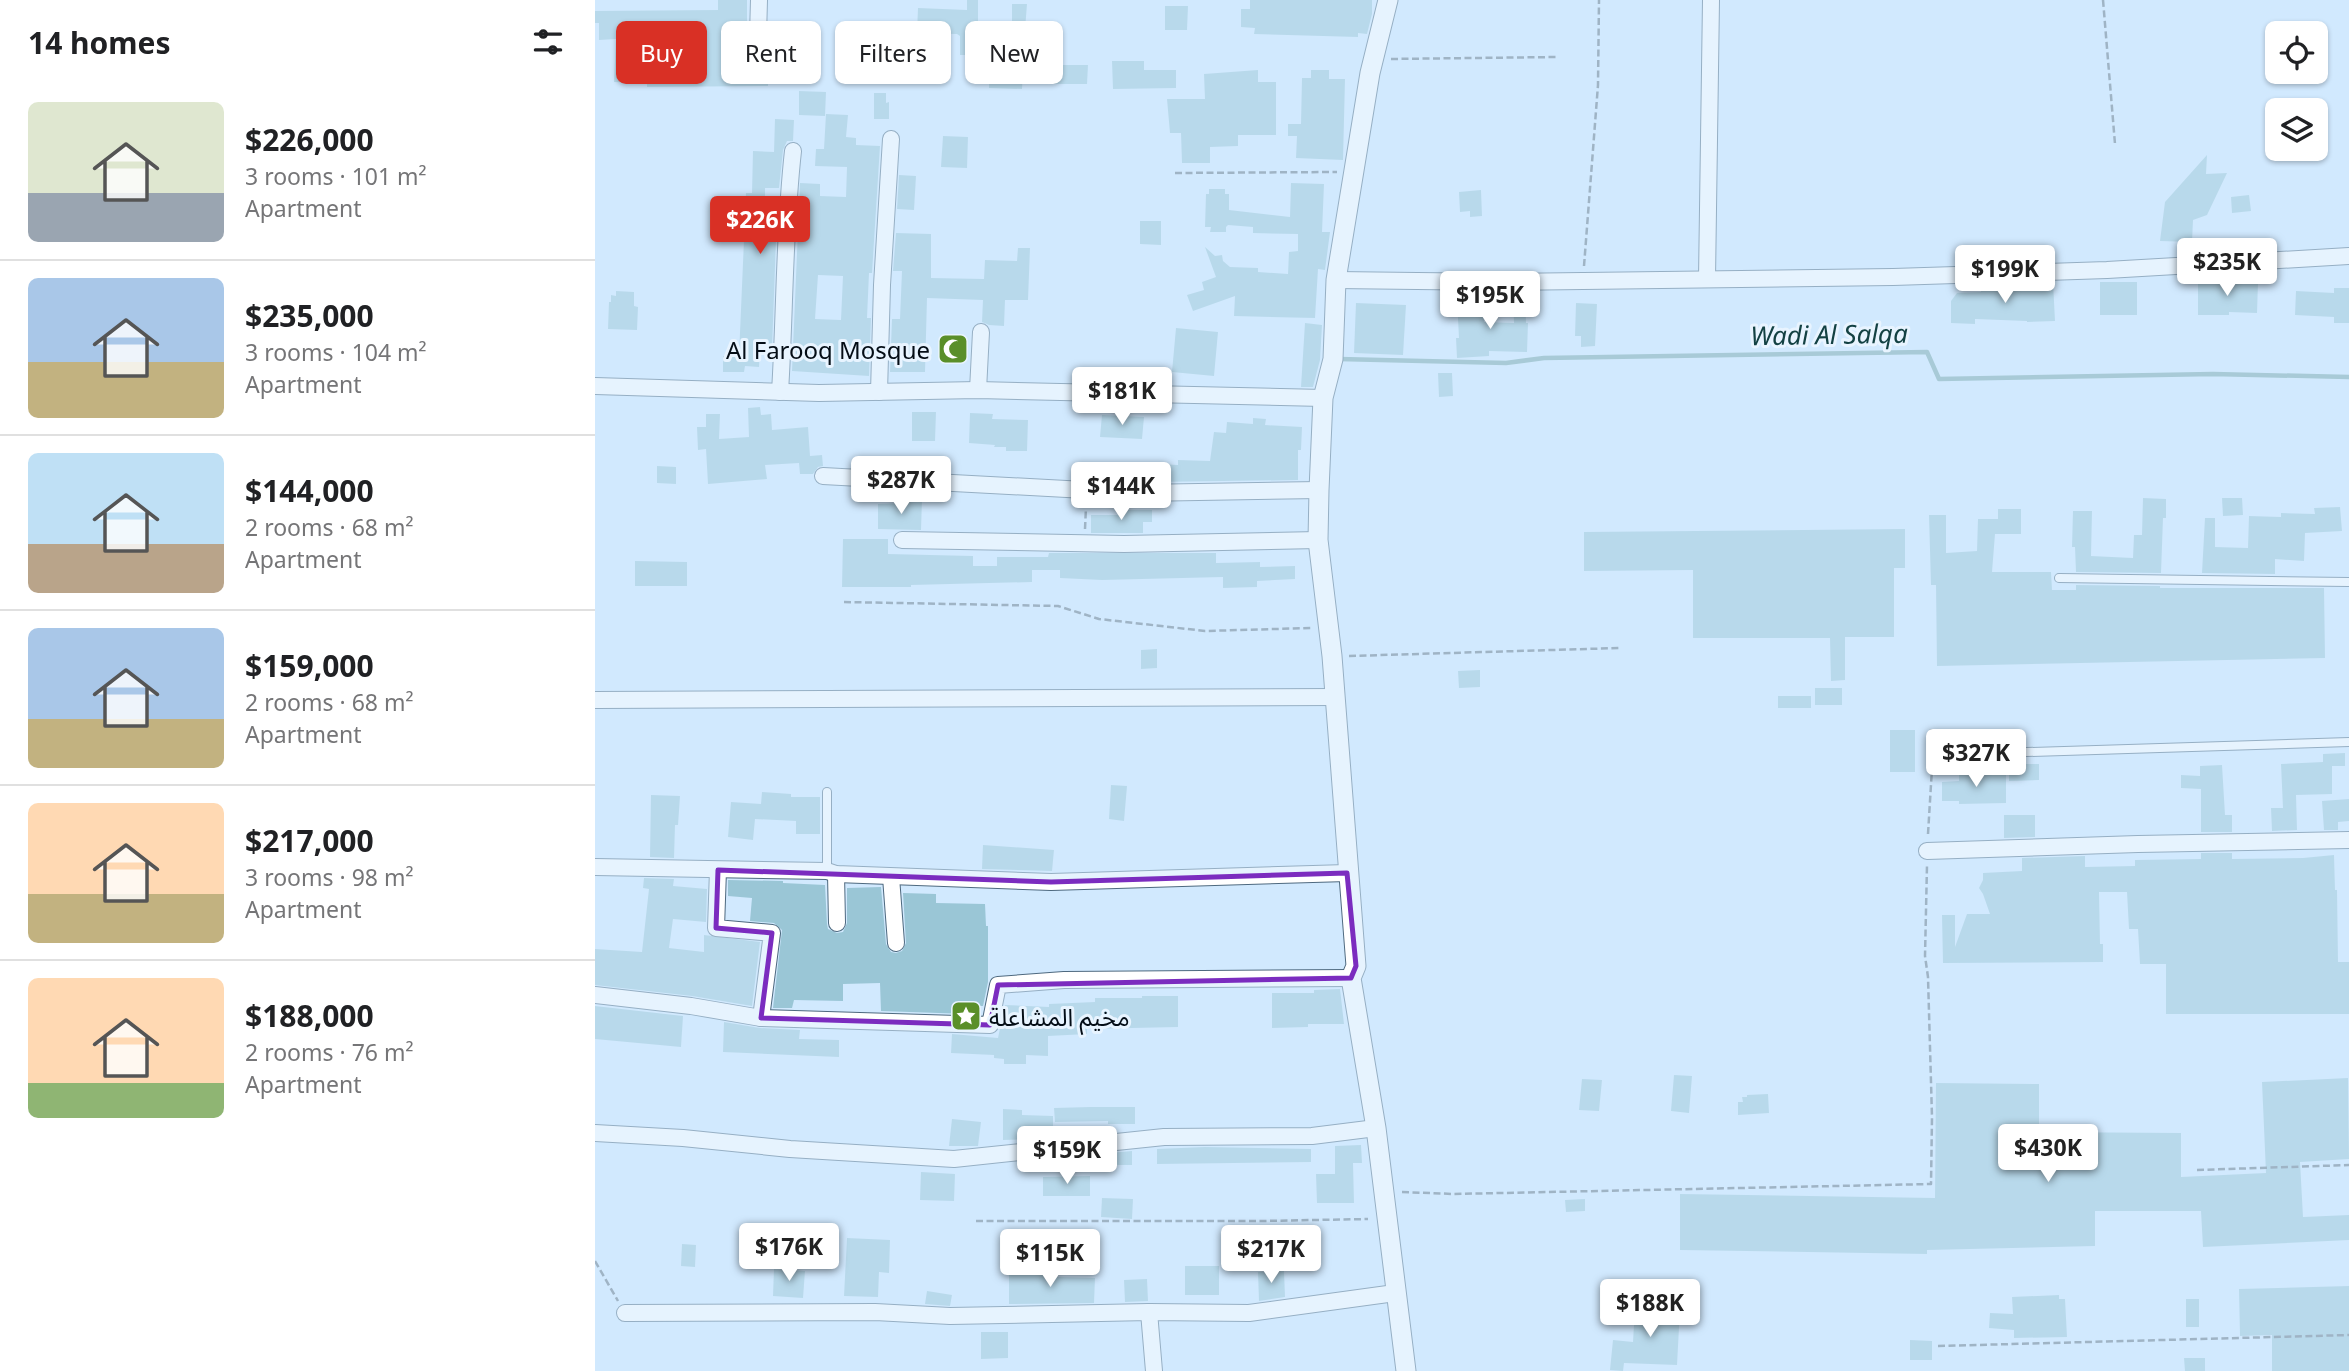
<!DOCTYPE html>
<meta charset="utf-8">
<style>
:root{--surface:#fff;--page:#f2f2f2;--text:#202124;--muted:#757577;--line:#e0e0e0;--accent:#d93025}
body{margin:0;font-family:"Noto Sans","Noto Sans Arabic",sans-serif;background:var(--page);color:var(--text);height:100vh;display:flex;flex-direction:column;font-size:26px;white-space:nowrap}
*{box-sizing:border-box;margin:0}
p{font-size:23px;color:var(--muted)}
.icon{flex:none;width:38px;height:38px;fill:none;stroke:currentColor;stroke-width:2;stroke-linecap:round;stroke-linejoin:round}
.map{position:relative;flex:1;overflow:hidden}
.drawer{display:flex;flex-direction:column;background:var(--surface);width:595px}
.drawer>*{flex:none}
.banner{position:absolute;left:21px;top:21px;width:665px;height:63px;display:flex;gap:14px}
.tools{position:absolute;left:1670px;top:21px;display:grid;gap:14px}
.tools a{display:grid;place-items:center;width:63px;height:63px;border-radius:10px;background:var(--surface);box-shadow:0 2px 5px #0004;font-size:35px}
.price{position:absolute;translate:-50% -60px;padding:0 16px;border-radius:7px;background:#fff;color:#222;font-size:23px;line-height:46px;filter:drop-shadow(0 2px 4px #0008)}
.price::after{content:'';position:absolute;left:50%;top:42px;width:21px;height:16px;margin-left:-10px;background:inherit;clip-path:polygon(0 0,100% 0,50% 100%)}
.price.current{background:var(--accent);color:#fff}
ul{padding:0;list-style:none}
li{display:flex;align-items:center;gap:21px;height:175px;padding:0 28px}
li+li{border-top:2px solid var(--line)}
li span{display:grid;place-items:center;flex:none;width:196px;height:140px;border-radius:10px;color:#555}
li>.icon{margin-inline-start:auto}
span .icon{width:84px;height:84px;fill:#fffc;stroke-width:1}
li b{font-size:30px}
h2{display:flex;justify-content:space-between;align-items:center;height:84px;padding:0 28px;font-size:30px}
.chip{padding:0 24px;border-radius:10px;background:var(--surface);box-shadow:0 2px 5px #0004;font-size:24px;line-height:63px}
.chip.current{background:var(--accent);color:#fff}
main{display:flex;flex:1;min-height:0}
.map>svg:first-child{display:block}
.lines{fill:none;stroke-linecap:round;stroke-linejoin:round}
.stream{stroke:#75a5a8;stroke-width:4.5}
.building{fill:#9ac6d6;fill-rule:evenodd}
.service-casing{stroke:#4e697f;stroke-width:10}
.minor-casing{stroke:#4e697f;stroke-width:18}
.tertiary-casing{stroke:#4e697f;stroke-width:21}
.path{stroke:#637382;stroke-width:2.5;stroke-dasharray:7 3.5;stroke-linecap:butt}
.service{stroke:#fff;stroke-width:8}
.minor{stroke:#fff;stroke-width:16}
.tertiary{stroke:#fff;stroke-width:19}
.marked{fill:none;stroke:#7b2cbf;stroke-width:5;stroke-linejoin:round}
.labels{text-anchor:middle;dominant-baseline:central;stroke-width:6;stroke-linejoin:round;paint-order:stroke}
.poi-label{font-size:24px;fill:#040d16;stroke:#e8f4ff;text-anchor:end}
.water-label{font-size:26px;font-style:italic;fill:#134143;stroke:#e8f4ff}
</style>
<main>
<section class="drawer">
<h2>14 homes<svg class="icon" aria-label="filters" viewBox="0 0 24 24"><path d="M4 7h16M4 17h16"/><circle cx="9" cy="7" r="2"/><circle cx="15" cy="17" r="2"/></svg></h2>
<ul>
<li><span style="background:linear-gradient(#dfe7d0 65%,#9aa5b1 0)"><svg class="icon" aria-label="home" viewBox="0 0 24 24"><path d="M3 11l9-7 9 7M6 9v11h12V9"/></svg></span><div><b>$226,000</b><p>3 rooms · 101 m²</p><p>Apartment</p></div></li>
<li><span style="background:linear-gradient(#a9c7e8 60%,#c2b280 0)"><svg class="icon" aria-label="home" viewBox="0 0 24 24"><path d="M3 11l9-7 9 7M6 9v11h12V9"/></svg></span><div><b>$235,000</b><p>3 rooms · 104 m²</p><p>Apartment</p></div></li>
<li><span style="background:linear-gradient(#bfe0f5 65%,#b9a48a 0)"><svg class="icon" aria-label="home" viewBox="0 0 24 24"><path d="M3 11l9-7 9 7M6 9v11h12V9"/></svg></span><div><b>$144,000</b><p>2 rooms · 68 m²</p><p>Apartment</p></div></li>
<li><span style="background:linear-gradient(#a9c7e8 65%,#c2b280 0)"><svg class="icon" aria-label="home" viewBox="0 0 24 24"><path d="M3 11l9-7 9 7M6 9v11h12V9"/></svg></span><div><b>$159,000</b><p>2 rooms · 68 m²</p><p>Apartment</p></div></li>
<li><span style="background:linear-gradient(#ffd9b3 65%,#c2b280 0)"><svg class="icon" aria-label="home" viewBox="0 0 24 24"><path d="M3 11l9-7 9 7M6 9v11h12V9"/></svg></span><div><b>$217,000</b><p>3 rooms · 98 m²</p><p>Apartment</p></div></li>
<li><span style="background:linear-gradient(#ffd9b3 75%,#8fb573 0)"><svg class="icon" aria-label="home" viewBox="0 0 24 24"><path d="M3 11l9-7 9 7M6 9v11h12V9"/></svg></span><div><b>$188,000</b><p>2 rooms · 76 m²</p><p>Apartment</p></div></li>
</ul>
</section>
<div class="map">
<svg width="1754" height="1371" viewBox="0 0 1754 1371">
<rect width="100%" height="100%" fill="#d1e9fe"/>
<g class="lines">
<path class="stream" d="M744,359L911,363L949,358L1332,352L1344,379L1618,374L1754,377"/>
</g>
<g class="building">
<path d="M123,0H152V43L161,46V62H173V86L52,87V83L19,82L21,39L4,40V23H0V11L123,10Z"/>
<path d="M372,0H383V39H414V68H428L427,89L394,88L395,55H365V36L362,34L322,33L323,8L372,10Z"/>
<path d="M655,0H777V14L772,34L763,33V37L659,34L660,28L646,27V9H655Z"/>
<path d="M417,4H432L430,30L417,29Z"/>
<path d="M570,6H593L592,30H570Z"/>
<path d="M271,34H314V63H271V58H257V43H271Z"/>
<path d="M517,61H549V70H581V88L518,89Z"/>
<path d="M452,65H493L492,84H452Z"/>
<path d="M663,70V82H681V135H643V146L615,147V163H587L586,133H575L572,99H610L609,74Z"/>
<path d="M716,70H734V79H750L748,160L701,158L702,136H693V124H706L707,78H716Z"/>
<path d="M204,91L231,92L230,116L204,115Z"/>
<path d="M279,93H291V103L294,102V119H279Z"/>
<path d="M231,114L253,115L251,137L261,138V145L285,146L277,273H274L272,318H276L274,376L197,371L205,183L225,184V196L251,197L252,167L220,166L221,149H229ZM223,275L248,276L246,320L220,319Z"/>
<path d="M180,119L199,120L198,141H192L188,150L184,188H170V212H182L177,349H165L164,367L150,366L149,372H128V356H144L151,193H157L158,151L179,152Z"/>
<path d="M348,136L373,137L372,168L346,167Z"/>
<path d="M1612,155L1611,174L1632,173L1612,215L1598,220L1597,242L1565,241L1570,202Z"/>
<path d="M304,175L321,176L319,210L302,209Z"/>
<path d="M696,183L729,184L727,232H735L730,270L723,269L720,318L639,316L640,296L598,311L592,295L609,290L607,282L621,277L610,247L620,256L627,255L628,261L635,267L663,268V272L693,274L694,252L703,251V234L658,233V227L633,225L631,227V232H615L616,227H610L611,194H614V189H630V194H634V210L695,217Z"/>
<path d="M886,190L887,216L875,217V211L865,212L864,192Z"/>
<path d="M1654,195L1656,211L1637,213L1636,197Z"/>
<path d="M545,221H566V245L545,244Z"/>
<path d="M301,233L336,234V278L389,279L390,260L422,261L423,248H435L433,300H410L409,326L394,325L387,322L388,300L332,298L330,372H295L297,319H305L307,271H298Z"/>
<path d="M1458,282L1460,321L1432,322V321L1380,319V324L1356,323V301L1362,293L1386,292V285L1417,284V290H1444V283Z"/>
<rect x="1505" y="282" width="37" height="33"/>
<path d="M1603,282L1663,283L1662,313L1634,312V315H1603Z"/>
<path d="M1739,288H1754V323H1739V317L1700,315L1701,291L1739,293Z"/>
<path d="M21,291L39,292V306L43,307L42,330L13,329L14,302H16V295L21,296Z"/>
<path d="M918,297H930L931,323H933L932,352L894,351V356L862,358L861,338H864L862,300L877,299V303L888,302L889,322L919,323Z"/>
<path d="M761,303L811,305L808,355L759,353Z"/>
<path d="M981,303L1002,304L1000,346L986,347V336H980Z"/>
<path d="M710,323L727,325L725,360L718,387H706Z"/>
<path d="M581,328L623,332L619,376L577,372Z"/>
<path d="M843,373H857L858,396L844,397Z"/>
<path d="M165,407L166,415L176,414L177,430L213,427L215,456L227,455L228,466L223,467L218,474H205L204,463L170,465L172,479L113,484L111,449L103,450L102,427H111V414H125L124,439L154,437L153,408Z"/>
<path d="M317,412H341L340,441H317Z"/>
<path d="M375,413L398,414L397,419L433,420L432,451H411V447H399L400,445L374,443Z"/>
<path d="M507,415L549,417L547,439L505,437Z"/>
<path d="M658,418L671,419L670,425L707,427L706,450H703V480L561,482V464L583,465V460L615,461L619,432L631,433L632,422L658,424Z"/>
<path d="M62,466L81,467V484L62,483Z"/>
<path d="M1548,498L1571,499V518H1568L1566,573L1481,572L1480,547H1477L1478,511H1497L1496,556L1538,558L1539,535H1547Z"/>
<path d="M1627,498H1647L1648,515L1628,516Z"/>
<path d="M309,499L327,500L326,530L283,529V504L309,503Z"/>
<path d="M1745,507L1747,531L1710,533L1709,561L1680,559V574L1607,573L1610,518H1620V547L1653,548L1654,516L1686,517V513L1720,514L1719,508Z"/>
<path d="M1403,509H1426V534H1400L1397,572H1456L1457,590H1481V585L1565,586V588H1729L1730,658L1342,666L1341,585H1336L1334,515H1351V553L1382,551L1383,519H1403Z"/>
<path d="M527,510H557V522H548V533H496V515H527Z"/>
<path d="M1310,529V568H1299V637H1250V680L1236,681L1235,638H1098V570L989,571V532Z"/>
<path d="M248,539H293V554L378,556V566H402V557H453L454,553H621V563L665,562V567L700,566V579L662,581V587L628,588V577L507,580L465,578V570H437V582L316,585V587H247Z"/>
<path d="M40,561L92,562V586H40Z"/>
<path d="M562,649V668L546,669V650Z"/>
<path d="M885,670V687L864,688L863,671Z"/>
<rect x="1220" y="688" width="27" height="17"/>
<rect x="1183" y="696" width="33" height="12"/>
<rect x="1295" y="730" width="25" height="42"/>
<path d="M1750,753V766H1737V794L1701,795L1702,830L1677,831L1676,808H1688L1686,764L1728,762V754Z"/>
<path d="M1414,764H1444V780L1414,781Z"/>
<path d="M1627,765L1630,815H1637V832H1606V789L1586,788V775L1605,776V766Z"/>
<path d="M1377,774L1411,775V803L1364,804V801H1347V782L1364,781V775Z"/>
<path d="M516,785L532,786L529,821L514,819Z"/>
<path d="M167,792L196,794V797H225V834H201V821L160,819L158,840L133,837L136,802L166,804Z"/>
<path d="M56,795L85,796L83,825H80L79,858L55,857Z"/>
<path d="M1754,799V821L1743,822V830H1729L1727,801Z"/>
<path d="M1409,815H1440V837L1409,838Z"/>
<path d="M388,845L459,850L457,871L387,869Z"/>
<path d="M1606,853H1637V859L1708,858L1739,855L1740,890H1742L1743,962H1754V1014H1571V964H1545L1543,929H1534L1532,892H1504L1505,944H1508V962L1348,963L1347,915H1360V947L1372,914H1395L1388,894L1384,888L1388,880V873L1427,871V858L1490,856V867L1540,866V860L1606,859Z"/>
<path d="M49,878L79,879L78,886L112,889L111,922L78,919L74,948L109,952V935L165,942L157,1006L97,996L0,985V949L47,952L54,889L48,888Z"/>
<path d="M133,880L188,881V883L230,885L232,924L233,929L242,933L248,932L252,923V888L286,887L291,944L296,952L301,953L307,951L311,943L308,893L341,894V903L390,904L391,926H393V982L388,1006H372V1014L286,1011L285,983L248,984V1001L199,1000L197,1008H178L187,930L179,923L155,921L157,898L133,896Z"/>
<path d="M745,989L749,1024H713V1027L677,1028V993H719V990Z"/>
<path d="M547,996H583V1027L492,1029V1034L453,1036V1056L431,1055V1064H409V1059L399,1058V1055L356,1053L357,1034L403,1038L410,1005L454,1007V1004L500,1002V998H547Z"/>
<path d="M0,1006L88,1016L86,1047L0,1039Z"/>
<path d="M129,1022L165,1028L205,1030L204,1039L244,1040V1057L128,1052Z"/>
<path d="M1079,1075L1097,1076L1094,1113L1076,1111Z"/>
<path d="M1753,1078L1754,1159L1705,1162L1708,1217L1754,1215V1240L1608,1247L1606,1211H1500V1246L1332,1250V1254L1085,1250V1194L1340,1198L1341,1083L1444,1084V1132L1586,1133V1177L1671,1173L1667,1082Z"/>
<path d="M987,1079L1007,1080L1004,1111L984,1110Z"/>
<path d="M1173,1094L1174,1113L1143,1115V1102H1148L1147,1097H1152V1095Z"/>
<path d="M495,1107H540V1124H513V1121L460,1122L459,1108Z"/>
<path d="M408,1109L427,1110V1115L458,1116V1138L408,1140Z"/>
<path d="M357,1119L386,1122L383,1146H354Z"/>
<path d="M766,1145L767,1163H758L759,1203H722L721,1174H740V1146Z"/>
<path d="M610,1147L716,1149V1162L562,1164V1149Z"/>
<path d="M537,1151V1165H514V1153Z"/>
<path d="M326,1172L360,1174L359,1201L325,1200Z"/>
<path d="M495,1176V1196H448V1177Z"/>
<path d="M507,1198L538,1199L537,1219L506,1217Z"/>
<path d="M990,1199V1211L971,1212L970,1200Z"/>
<path d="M252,1238L295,1240L294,1273L284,1272L283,1297L249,1296Z"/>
<path d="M87,1244L101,1245L100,1267L86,1266Z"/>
<rect x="590" y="1266" width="34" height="29"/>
<path d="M179,1269L210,1271L208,1298L178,1296Z"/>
<path d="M689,1271L690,1297L664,1301L663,1272Z"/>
<path d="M414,1273H461V1277L500,1278L499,1303L414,1304Z"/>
<path d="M552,1279L553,1301L530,1302L529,1280Z"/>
<path d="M1754,1286V1371H1677V1335L1645,1336L1644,1289Z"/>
<path d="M332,1291L357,1295L355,1306L330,1304Z"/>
<path d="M1464,1295V1299H1470L1472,1337L1419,1338V1330L1394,1328L1395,1313L1418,1314L1417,1297Z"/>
<rect x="1591" y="1299" width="13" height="28"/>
<path d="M1040,1307L1085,1309L1082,1365L1029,1363L1028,1371L1015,1370L1018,1340L1038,1342Z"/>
<path d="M386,1332H413V1358L386,1359Z"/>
<path d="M1315,1340L1337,1341V1360H1315Z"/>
<path d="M1589,1358H1610V1371H1590Z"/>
</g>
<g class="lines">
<g class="service-casing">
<g id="service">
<path d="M1464,578L1754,582"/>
<path d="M1338,755L1754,742"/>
<path d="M232,792V871"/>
</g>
</g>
<g class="minor-casing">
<g id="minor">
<path d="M163,36L164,0"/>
<path d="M1112,279L1116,0"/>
<path d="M741,280L903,282L1298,277L1512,270L1754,256"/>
<path d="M0,386L224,393L383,390L728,398"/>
<path d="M383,390L386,332"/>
<path d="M185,392C190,312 189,231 198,151"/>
<path d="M284,392L287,285L296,139"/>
<path d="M228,476L545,493L724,490"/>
<path d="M307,540L529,544L723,540"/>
<path d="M0,700L740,697"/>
<path d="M1332,851L1543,844L1754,840"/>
<path d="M0,867L232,871L241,874L456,882L752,873"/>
<path d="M123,870L121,928L177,933L166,1018"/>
<path d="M241,874L242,923"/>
<path d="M296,877L301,943"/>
<path d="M0,995L96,1006L166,1018L395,1025L403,985L469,980L756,978"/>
<path d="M0,1133L88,1138L195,1149L359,1159L569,1137L717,1136L781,1128"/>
<path d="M554,1312L559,1371"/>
<path d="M30,1313L280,1312L355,1316L554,1312L654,1313L800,1293"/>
</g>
</g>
<g class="tertiary-casing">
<path id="tertiary" d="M793,0L775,73L741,280L738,359L728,398L724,490L723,540L737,656L761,966L756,978L781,1128L811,1371"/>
</g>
<g class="path">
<path d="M1508,0L1520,144"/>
<path d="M796,59L963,57"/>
<path d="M580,173L742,172"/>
<path d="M989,266L1003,85L1004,0"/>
<path d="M490,529L491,507"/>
<path d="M249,602L463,606L504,619L610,631L716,628"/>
<path d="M754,656L1024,648"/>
<path d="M1336,729L1337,743"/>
<path d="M1333,834L1337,768"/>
<path d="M1602,1170L1754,1165"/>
<path d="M807,1192L859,1194L1336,1184L1337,1117L1333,977L1330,956L1332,865"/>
<path d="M381,1221H667L773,1219"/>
<path d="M0,1261L23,1301"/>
<path d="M1343,1346L1754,1335"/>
</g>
<use href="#service" class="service"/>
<use href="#minor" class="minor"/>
<use href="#tertiary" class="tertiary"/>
</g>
<path d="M0 0H1754V1371H0ZM123,870L456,882L752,873L761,966L756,978L403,985L395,1025L166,1018L177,933L121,928Z" fill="#d1e9fe" fill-opacity=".55" fill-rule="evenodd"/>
<path class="marked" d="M123,870L456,882L752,873L761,966L756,978L403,985L395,1025L166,1018L177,933L121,928Z"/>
<defs>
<g id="mosque-square" transform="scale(1.575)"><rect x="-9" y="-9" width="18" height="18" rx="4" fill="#5a8f29" stroke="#e8f4ff"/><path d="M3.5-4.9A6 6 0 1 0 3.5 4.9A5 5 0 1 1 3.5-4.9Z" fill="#fff"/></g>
<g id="sight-square" transform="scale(1.575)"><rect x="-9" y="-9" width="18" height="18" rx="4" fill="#5a8f29" stroke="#e8f4ff"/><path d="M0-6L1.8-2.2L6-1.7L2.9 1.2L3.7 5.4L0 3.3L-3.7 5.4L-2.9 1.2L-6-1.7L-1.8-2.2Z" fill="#fff"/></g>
</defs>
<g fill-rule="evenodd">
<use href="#mosque-square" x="358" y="349"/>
<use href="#sight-square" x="371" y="1016"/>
</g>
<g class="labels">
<g class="poi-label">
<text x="335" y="349">Al Farooq Mosque</text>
<text x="394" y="1016" text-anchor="start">مخيم المشاعلة</text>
</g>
<g class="water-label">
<text transform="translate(1234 334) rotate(-1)">Wadi Al Salqa</text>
</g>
</g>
</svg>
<div class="tools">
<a><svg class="icon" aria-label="locate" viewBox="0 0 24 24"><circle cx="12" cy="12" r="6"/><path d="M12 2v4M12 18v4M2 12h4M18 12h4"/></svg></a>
<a><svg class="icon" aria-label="layers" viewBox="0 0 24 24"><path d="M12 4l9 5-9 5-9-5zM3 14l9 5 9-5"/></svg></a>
</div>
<b class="price current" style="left:165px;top:256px">$226K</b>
<b class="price" style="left:1632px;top:298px">$235K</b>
<b class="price" style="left:1410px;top:305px">$199K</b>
<b class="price" style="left:895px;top:331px">$195K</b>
<b class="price" style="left:527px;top:427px">$181K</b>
<b class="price" style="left:306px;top:516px">$287K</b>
<b class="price" style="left:526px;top:522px">$144K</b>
<b class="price" style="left:1381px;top:789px">$327K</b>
<b class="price" style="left:1453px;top:1184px">$430K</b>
<b class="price" style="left:472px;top:1186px">$159K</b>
<b class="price" style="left:194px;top:1283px">$176K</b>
<b class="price" style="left:676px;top:1285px">$217K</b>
<b class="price" style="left:455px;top:1289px">$115K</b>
<b class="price" style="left:1055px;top:1339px">$188K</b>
<div class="banner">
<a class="chip current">Buy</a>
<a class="chip">Rent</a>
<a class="chip">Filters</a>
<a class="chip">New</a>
</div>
</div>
</main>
